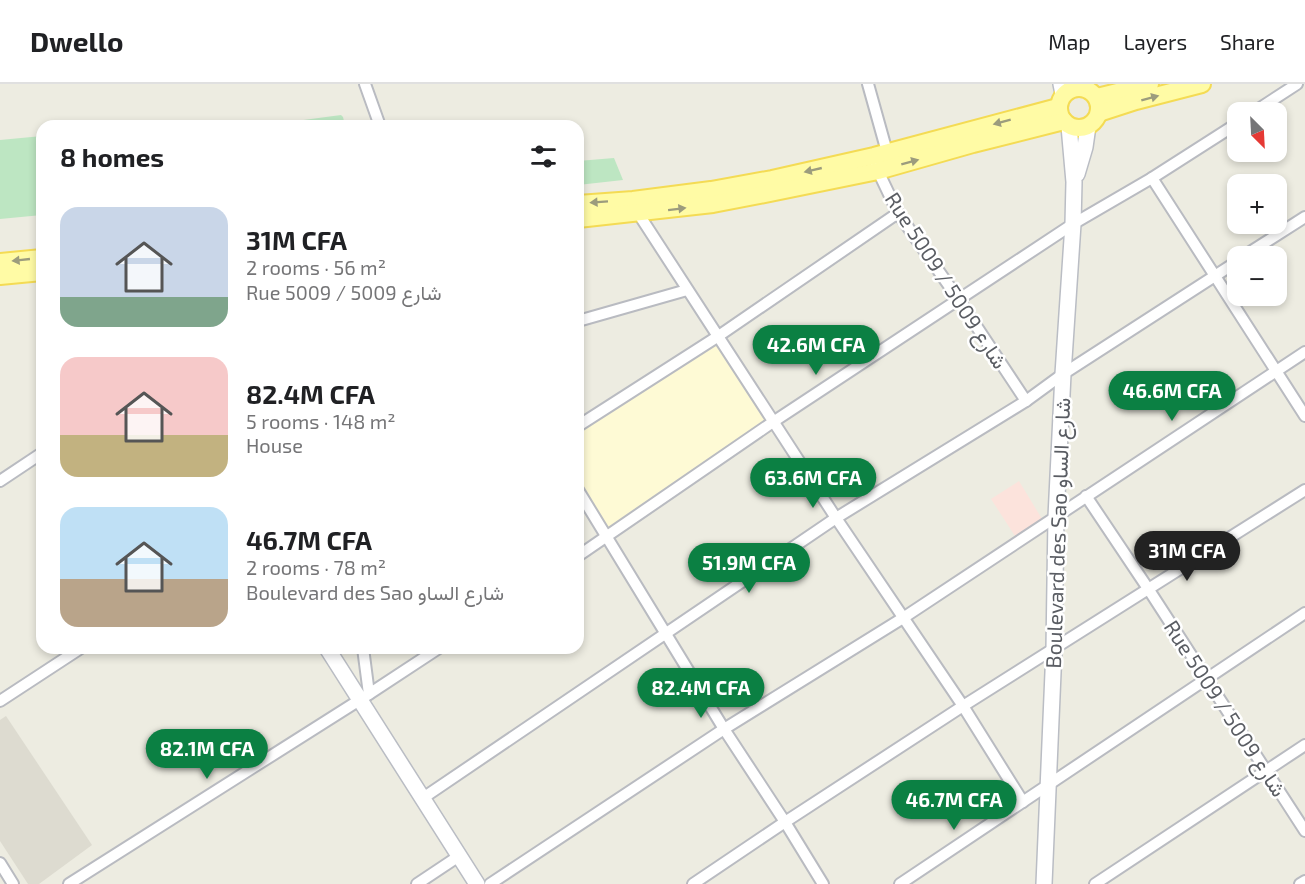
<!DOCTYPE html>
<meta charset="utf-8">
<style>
:root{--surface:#fff;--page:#f6f6f6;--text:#202124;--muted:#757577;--line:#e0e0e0;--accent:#0b8043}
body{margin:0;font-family:"Exo 2",Vazirmatn,sans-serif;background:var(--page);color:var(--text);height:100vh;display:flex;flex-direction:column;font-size:22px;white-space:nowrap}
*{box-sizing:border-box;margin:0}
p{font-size:20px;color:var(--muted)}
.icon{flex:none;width:33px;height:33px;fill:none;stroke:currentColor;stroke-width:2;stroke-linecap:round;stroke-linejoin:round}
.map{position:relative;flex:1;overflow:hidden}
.details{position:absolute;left:36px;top:36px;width:548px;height:534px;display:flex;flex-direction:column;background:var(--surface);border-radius:18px;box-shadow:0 3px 9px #0003}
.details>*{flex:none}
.needle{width:39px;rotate:156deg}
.controls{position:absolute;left:1227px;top:18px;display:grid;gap:12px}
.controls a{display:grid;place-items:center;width:60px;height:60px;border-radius:12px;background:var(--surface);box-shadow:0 3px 9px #0003;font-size:30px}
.price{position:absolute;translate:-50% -51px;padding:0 14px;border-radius:21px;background:var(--accent);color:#fff;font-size:20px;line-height:39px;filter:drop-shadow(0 2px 3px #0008)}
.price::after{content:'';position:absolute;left:50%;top:36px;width:18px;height:14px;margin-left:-9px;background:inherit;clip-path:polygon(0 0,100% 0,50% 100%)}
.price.on{background:#222;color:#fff}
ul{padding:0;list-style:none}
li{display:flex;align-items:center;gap:18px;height:150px;padding:0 24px}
li span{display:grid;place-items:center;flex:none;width:168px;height:120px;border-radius:18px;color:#555}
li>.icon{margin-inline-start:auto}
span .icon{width:72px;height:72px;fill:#fffc;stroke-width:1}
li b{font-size:26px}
h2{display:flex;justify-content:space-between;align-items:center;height:72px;padding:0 24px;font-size:26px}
header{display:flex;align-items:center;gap:36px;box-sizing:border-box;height:84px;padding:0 30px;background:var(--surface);border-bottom:2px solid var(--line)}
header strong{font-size:28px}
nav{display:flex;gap:33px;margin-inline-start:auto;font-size:21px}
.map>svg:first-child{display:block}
.commercial{fill:#fefad5}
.education{fill:#dddbd0}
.medical{fill:#fce3dc}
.green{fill:#bde6c2}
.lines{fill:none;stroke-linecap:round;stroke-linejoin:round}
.street-casing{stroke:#b9bbc1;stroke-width:14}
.secondary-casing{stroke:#babdc4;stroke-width:18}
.primary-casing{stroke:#f4db54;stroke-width:20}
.street{stroke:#fff;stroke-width:10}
.secondary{stroke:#fff;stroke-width:15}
.primary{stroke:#fffba5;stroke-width:16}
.oneway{fill:#9c9c7d}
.labels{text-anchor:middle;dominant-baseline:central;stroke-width:5;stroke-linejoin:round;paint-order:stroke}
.street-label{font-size:21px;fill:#5a5d63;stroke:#fff}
</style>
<header>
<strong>Dwello</strong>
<nav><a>Map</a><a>Layers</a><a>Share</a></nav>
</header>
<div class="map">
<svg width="1305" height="800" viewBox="0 0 1305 800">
<rect width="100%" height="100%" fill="#edece1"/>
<path class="commercial" d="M718,251L774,346L611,453L578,394V343Z"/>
<path class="education" d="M6,632L92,761L39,800H28L0,757V636Z"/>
<path class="medical" d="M1019,397L1042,435L1015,452L991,415Z"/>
<g class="green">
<path d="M341,31L343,33L345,42H297L296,37Z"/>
<path d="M42,52V131L0,135V56Z"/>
<path d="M614,74L623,96L578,101V77Z"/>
</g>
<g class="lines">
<g class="street-casing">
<g id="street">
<path d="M365,0L380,42"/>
<path d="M868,0L887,68"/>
<path d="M1254,28L1297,0"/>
<path d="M876,81L878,87L898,129L959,216L1026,317"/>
<path d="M1152,94L1305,332"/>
<path d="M636,124L638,129L836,434L963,622L1023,718"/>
<path d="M1244,172L1305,133"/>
<path d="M578,237L687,206"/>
<path d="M578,342L717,253L898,129"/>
<path d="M0,397L42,369"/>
<path d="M578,406L724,645L785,738L823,800"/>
<path d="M1086,412L1149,506L1305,747"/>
<path d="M578,472L773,338L1073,140L1152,94L1238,39"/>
<path d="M363,564L369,610"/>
<path d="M0,617L81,564"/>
<path d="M423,714L836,434L1026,317L1063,290L1238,177"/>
<path d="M0,779L13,800"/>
<path d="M69,800L369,610L439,564"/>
<path d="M417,800L459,772"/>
<path d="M490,800L724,645L903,534L1305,268"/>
<path d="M693,800L785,738L963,622L1305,406"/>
<path d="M900,800L1305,529"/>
<path d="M1095,800L1305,661"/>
<path d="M1300,800L1305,797"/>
</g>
</g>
<g class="secondary-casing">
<g id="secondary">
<path d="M1061,0L1063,10"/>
<path d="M1075,0L1076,3"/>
<path d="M1077,90L1085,63L1088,42"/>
<path d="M327,564L477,800"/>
<path d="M1044,800L1054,565L1056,433L1063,290L1073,140L1074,98L1069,42"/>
</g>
</g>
<g class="primary-casing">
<g id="primary">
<circle cx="1079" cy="24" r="20"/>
<path d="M1097,13L1150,0"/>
<path d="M1099,29L1136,17L1202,0"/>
<path d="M578,120L633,116L711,106L772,95L874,72L1058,23"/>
<path d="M578,135L713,120L775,108L878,87L973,60L1064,37"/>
<path d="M0,178L42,174"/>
<path d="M0,192L42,188"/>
</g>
</g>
<use href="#street" class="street"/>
<use href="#secondary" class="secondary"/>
<use href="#primary" class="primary"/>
</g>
<defs><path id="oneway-solid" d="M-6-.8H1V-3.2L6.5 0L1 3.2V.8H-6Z" transform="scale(1.5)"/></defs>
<g class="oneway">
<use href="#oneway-solid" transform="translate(1150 14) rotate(-15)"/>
<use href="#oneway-solid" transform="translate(1002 38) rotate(165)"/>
<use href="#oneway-solid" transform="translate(910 78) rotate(-15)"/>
<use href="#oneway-solid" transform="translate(813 86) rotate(167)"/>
<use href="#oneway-solid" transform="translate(599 118) rotate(176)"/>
<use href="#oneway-solid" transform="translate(677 125) rotate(-7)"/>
<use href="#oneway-solid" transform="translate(21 176) rotate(174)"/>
</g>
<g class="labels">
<g class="street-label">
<text transform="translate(947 196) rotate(57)">Rue 5009 / شارع 5009</text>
<text transform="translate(1057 449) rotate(-88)">Boulevard des Sao شارع الساو</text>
<text transform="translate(1226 624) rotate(57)">Rue 5009 / شارع 5009</text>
</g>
</g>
</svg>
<div class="controls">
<a><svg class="needle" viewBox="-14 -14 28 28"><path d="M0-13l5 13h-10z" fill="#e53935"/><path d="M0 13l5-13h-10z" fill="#757577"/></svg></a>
<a>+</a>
<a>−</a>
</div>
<b class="price" style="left:816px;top:292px">42.6M CFA</b>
<b class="price" style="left:1172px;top:338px">46.6M CFA</b>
<b class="price" style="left:813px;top:425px">63.6M CFA</b>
<b class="price on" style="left:1187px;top:498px">31M CFA</b>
<b class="price" style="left:749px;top:510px">51.9M CFA</b>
<b class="price" style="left:701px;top:635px">82.4M CFA</b>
<b class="price" style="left:207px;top:696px">82.1M CFA</b>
<b class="price" style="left:954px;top:747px">46.7M CFA</b>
<section class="details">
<h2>8 homes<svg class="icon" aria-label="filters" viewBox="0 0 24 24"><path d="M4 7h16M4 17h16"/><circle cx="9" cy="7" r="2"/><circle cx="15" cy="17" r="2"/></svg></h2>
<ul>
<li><span style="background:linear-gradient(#c9d6e8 75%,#7fa58c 0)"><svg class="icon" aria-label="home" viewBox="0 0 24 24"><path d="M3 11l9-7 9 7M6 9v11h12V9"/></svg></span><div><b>31M CFA</b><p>2 rooms · 56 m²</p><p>Rue 5009 / شارع 5009</p></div></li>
<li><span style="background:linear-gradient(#f6c9c9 65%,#c2b280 0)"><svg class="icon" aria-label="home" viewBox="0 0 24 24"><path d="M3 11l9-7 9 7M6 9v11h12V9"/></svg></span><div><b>82.4M CFA</b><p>5 rooms · 148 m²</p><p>House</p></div></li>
<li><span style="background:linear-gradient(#bfe0f5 60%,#b9a48a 0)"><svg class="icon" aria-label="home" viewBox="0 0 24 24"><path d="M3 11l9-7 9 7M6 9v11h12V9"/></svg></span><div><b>46.7M CFA</b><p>2 rooms · 78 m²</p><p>Boulevard des Sao شارع الساو</p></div></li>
</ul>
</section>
</div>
